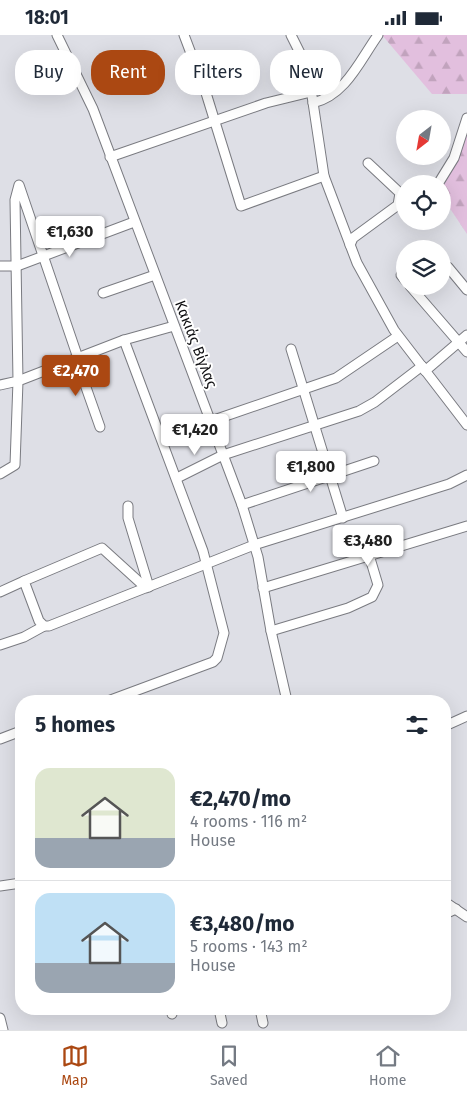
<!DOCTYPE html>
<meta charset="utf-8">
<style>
:root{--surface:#fff;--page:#f2f2f3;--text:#1f2937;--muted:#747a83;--line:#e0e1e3;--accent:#ab4812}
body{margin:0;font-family:"Fira Sans",sans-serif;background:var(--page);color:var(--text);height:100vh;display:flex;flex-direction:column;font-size:19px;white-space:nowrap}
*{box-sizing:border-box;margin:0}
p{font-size:16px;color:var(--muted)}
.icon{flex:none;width:28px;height:28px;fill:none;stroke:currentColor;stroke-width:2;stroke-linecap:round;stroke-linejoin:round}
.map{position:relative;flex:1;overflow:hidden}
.details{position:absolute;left:15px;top:660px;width:436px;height:320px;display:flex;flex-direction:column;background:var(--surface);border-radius:20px;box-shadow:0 5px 20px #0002}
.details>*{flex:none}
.top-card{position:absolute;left:15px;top:15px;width:438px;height:45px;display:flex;gap:10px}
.needle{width:32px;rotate:211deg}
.controls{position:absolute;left:396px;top:75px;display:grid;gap:10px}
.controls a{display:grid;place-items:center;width:55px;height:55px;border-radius:50%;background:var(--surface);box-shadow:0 5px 20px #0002;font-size:25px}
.price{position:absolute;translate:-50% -42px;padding:0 11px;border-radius:5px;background:#fff;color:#222;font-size:16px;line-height:32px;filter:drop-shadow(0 1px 2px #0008)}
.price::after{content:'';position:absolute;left:50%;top:30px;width:15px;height:11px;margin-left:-8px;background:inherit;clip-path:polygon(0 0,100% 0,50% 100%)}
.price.current{background:var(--accent);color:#fff}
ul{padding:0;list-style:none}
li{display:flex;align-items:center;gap:15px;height:125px;padding:0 20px}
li+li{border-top:1px solid var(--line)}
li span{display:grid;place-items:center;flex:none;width:140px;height:100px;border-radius:15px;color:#555}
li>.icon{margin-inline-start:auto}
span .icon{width:60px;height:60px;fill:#fffc;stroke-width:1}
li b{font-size:21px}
h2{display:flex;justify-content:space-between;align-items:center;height:60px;padding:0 20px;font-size:21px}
.pill{padding:0 18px;border-radius:20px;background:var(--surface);box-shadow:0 5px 20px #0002;font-size:18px;line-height:45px}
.pill.current{background:var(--accent);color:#fff}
.status{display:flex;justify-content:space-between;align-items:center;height:35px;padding:0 25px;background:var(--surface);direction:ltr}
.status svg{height:14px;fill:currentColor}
.menu{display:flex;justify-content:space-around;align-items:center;height:70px;border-top:1px solid var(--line);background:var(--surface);font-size:14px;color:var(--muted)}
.menu a{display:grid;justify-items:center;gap:2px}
.menu .current{color:var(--accent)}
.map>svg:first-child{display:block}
.forest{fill:url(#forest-firs)}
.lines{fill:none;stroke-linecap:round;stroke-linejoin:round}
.minor-casing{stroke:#7a7b81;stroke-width:11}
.minor{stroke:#fff;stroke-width:9}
.labels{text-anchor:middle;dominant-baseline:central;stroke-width:4;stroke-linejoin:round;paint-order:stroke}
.street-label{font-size:15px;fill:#0d0d10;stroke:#fff}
</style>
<div class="status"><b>18:01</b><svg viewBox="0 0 49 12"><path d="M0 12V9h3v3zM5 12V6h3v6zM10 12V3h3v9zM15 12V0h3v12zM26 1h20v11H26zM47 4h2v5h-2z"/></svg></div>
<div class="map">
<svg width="467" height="995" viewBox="0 0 467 995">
<defs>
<pattern id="forest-firs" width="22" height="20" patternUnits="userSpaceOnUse" patternTransform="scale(1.25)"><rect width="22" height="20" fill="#e2bfde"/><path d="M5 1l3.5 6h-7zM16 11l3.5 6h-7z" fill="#c1a3bd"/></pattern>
</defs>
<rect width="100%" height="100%" fill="#dedfe6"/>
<g class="forest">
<path d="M382,0H467V59H432Z"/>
<path d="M467,98V199L443,163L442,151Z"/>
</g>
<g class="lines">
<g class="minor-casing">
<g id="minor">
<path d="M57,0L93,74L242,470L258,522L271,596L287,666"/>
<path d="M184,0L206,58L241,171L324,141"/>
<path d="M291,0L308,34L324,141L357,228L394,295L467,390"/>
<path d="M313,68C346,60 360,25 378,0"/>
<path d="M110,122L266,68L311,57"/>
<path d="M438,149L454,123L467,83"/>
<path d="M350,210L353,203L398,170L400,158L368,128"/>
<path d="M0,231H17L134,187"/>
<path d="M448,232L467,255"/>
<path d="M401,240L405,245"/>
<path d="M410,251L467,317"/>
<path d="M103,258L155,240"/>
<path d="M291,314L343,483"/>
<path d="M76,324L100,392"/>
<path d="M425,336L467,300"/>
<path d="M0,350L18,346L15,165L19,150L78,323"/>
<path d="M211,386L336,343L398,301"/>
<path d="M0,439L15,430L18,346L124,305L174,291"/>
<path d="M177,443L223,420L359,376L375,367L422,331"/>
<path d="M242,470L374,426"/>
<path d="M128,471V483L149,552"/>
<path d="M146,553L102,513L24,546L39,586L44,591H49L254,510L449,449L467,440"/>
<path d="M263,553L467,491"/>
<path d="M0,557L24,546"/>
<path d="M271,596L348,573L372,562L378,550L369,520"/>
<path d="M0,610L24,602L44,591"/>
<path d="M108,666L213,627L217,623L224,598L203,516L124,305"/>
<path d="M445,691L467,681"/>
<path d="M0,704L21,696"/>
<path d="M0,851L21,848"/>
<path d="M445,867L467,882"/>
<path d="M445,879L456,874"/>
<path d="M171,974L172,979"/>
<path d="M219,974L222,988"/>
<path d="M260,974L263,988"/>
<path d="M0,983L3,995"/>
</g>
</g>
<use href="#minor" class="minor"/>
</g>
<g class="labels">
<g class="street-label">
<text transform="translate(196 309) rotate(69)">Κακιάς Βίγλας</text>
</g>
</g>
</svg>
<div class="controls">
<a><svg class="needle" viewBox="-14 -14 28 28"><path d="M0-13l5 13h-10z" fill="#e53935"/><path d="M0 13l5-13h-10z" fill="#747a83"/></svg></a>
<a><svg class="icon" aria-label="locate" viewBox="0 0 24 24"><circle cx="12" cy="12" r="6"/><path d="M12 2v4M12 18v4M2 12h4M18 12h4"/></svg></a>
<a><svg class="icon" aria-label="layers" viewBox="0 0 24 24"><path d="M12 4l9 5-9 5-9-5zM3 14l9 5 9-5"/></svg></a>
</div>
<b class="price" style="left:70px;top:223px">€1,630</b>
<b class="price current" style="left:76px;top:362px">€2,470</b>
<b class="price" style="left:195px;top:421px">€1,420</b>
<b class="price" style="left:311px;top:458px">€1,800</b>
<b class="price" style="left:368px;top:532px">€3,480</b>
<div class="top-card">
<a class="pill">Buy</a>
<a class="pill current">Rent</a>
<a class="pill">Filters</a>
<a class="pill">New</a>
</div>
<section class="details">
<h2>5 homes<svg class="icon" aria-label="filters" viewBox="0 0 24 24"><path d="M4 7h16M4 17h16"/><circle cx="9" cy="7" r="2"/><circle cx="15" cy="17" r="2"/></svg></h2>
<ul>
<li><span style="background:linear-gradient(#dfe7d0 70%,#9aa5b1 0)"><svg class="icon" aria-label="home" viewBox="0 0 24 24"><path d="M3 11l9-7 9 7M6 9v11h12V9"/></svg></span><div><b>€2,470/mo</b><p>4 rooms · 116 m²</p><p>House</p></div></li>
<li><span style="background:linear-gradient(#bfe0f5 70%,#9aa5b1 0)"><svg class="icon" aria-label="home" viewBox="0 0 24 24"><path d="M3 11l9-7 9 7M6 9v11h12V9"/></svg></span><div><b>€3,480/mo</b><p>5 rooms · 143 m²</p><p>House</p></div></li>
</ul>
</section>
</div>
<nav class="menu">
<a class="current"><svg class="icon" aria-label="map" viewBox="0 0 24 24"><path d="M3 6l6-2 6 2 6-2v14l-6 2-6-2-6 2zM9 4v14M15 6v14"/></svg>Map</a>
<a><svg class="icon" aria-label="saved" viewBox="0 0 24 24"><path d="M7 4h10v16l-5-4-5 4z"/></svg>Saved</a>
<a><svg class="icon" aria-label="home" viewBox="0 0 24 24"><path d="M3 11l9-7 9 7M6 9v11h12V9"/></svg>Home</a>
</nav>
